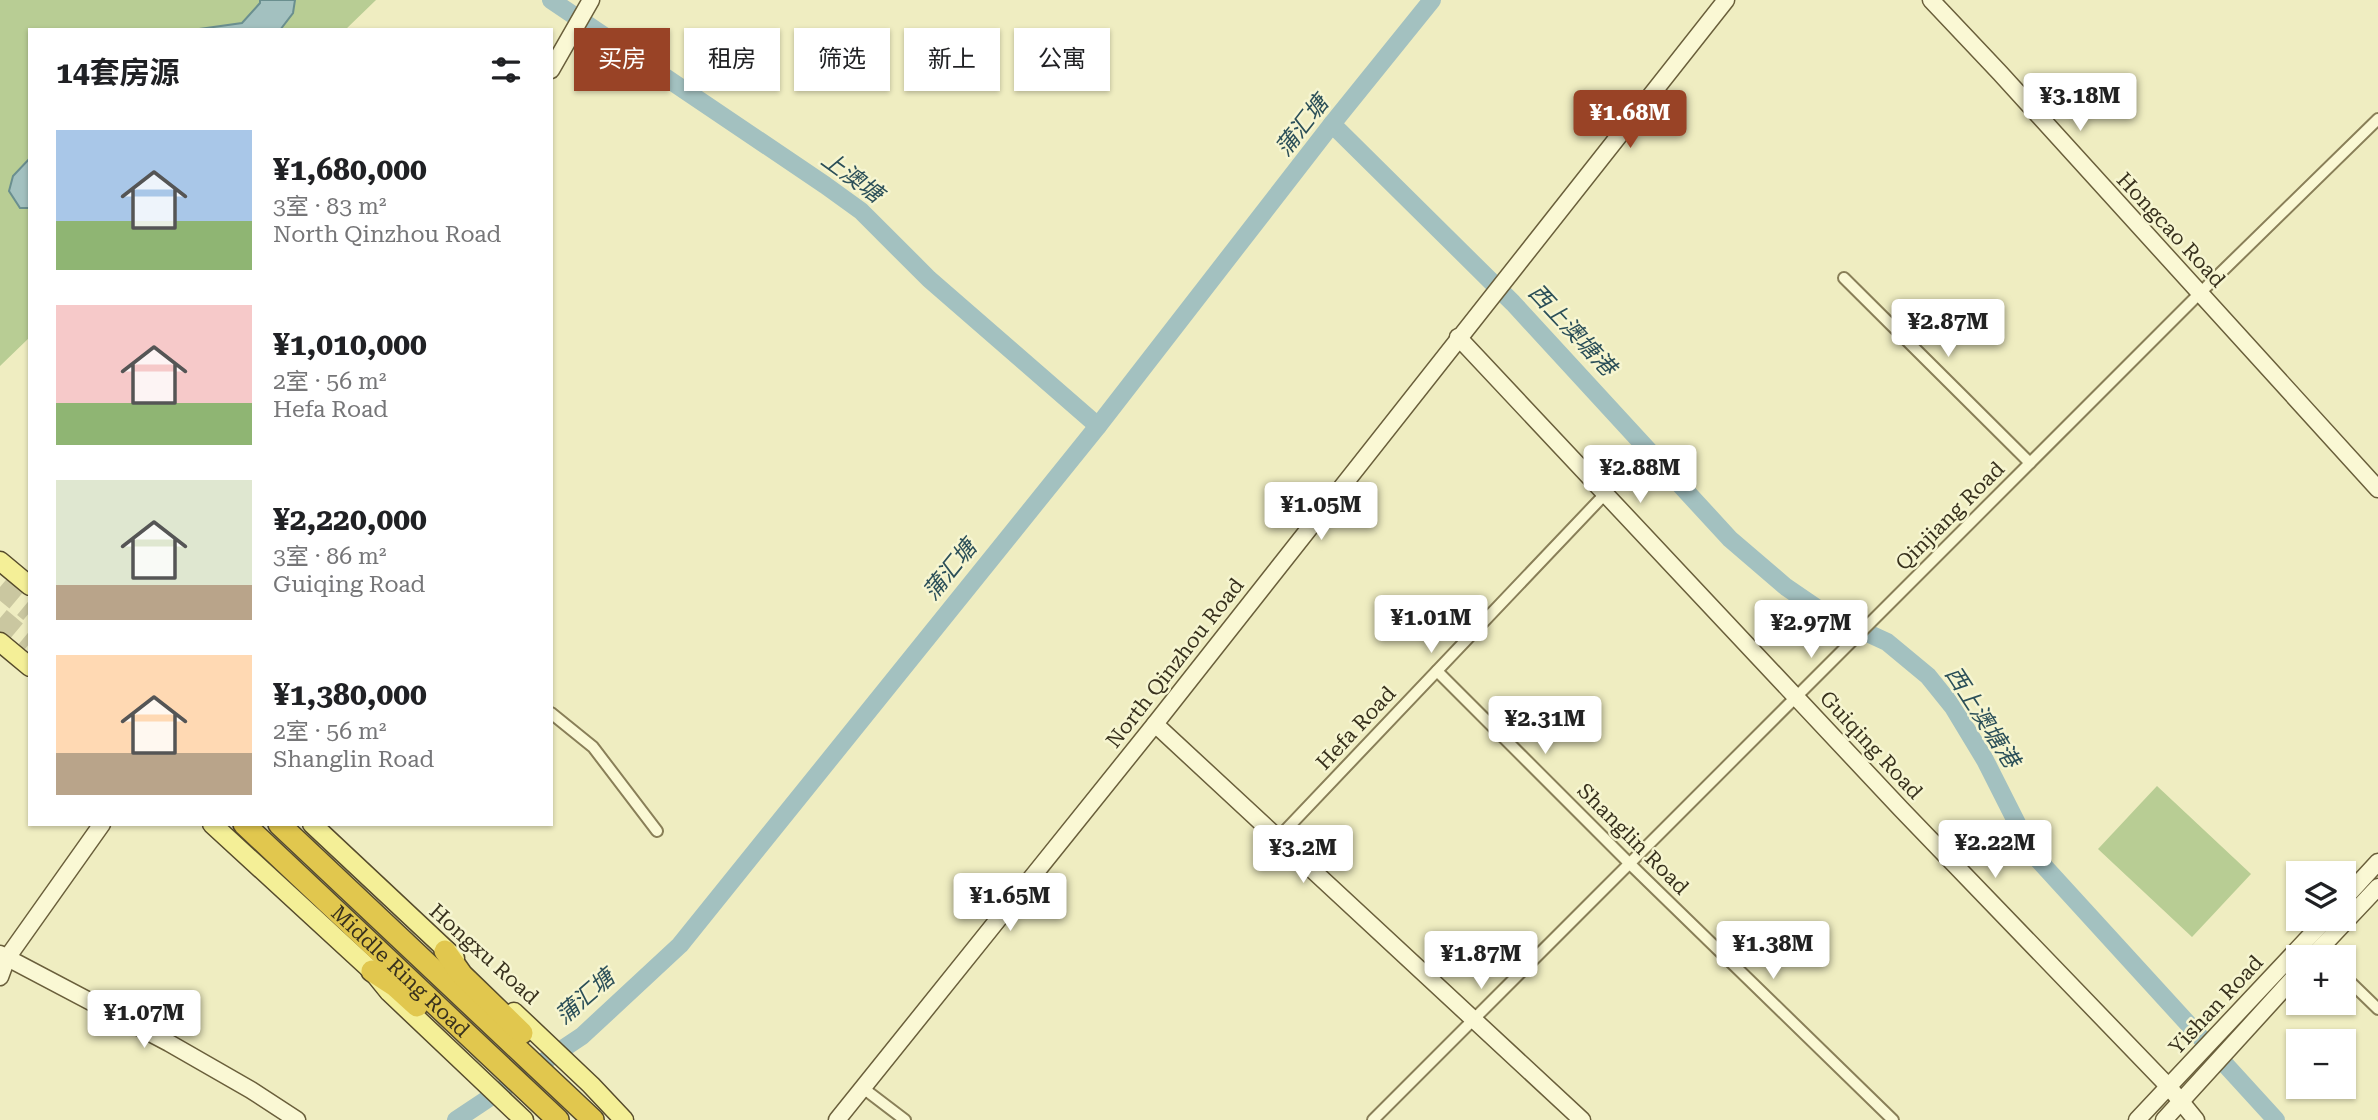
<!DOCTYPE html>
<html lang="zh">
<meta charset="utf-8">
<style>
:root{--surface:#fff;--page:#f6f6f6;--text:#202124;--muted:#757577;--accent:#994326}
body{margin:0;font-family:"Roboto Serif","Noto Sans SC",serif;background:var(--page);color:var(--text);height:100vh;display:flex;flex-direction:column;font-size:26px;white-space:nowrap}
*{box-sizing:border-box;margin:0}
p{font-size:23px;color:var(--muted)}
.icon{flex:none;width:38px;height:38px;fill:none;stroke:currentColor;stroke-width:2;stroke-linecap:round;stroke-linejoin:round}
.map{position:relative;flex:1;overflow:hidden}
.details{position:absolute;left:28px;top:28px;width:525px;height:798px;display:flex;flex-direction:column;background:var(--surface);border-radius:0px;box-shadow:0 2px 5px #0004}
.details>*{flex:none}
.top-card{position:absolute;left:574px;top:28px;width:665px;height:63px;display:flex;gap:14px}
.controls{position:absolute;left:2286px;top:861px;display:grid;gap:14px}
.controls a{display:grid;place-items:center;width:70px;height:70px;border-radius:0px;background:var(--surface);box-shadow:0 2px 5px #0004;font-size:35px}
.price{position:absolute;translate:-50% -60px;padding:0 16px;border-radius:7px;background:#fff;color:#222;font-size:23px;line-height:46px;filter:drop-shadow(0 2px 4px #0008)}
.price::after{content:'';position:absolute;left:50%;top:42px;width:21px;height:16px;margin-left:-10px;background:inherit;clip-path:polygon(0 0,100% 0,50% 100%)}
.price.on{background:var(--accent);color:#fff}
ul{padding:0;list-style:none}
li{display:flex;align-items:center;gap:21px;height:175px;padding:0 28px}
li span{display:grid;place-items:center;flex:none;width:196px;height:140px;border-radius:0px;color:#555}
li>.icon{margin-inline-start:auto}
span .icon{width:84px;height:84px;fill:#fffc;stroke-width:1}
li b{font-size:30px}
h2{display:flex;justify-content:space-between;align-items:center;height:84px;padding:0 28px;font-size:30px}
.tag{padding:0 24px;border-radius:0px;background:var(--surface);box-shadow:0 2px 5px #0004;font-size:24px;line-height:63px}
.tag.on{background:var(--accent);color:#fff}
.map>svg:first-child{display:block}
.green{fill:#b8cd94}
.water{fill:#a3c1c0;stroke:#6a8f8f;stroke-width:2}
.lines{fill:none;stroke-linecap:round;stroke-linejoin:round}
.river{stroke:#a3c1c0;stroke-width:18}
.highway-tunnel{stroke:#cac7a0;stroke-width:21;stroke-dasharray:21 10;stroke-linecap:butt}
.street-casing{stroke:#897f58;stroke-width:14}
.secondary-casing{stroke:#6a5f3b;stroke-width:19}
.primary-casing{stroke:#564b2c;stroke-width:21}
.highway-casing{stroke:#564b2c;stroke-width:24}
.street{stroke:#faf8d4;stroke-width:10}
.secondary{stroke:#faf8d4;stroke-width:16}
.primary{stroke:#f4ef97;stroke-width:18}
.highway{stroke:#e1c74e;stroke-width:21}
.labels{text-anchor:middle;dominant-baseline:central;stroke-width:5;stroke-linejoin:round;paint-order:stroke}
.street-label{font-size:21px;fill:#38311d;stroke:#f6f5d0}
.water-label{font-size:23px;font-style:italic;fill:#2b4f58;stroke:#f6f5d0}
</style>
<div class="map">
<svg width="2378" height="1120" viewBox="0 0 2378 1120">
<rect width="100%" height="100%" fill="#efedc1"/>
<g class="green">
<path d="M0,0H376L345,30H30V337L0,366Z"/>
<path d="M2157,786L2251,874L2192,937L2098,849Z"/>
</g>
<g class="water">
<path d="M260,0H295L293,13L280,30H192L242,23L260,3Z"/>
<path d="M30,158V208H20L9,191L13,176Z"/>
</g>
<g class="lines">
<g class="river">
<path d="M551,0L825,185L861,211L929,279L1098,426"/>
<path d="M1332,124L1513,303L1730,539L1786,587L1824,613L1887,642L1928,676L1953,707L1985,760L2032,853L2276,1120"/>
<path d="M456,1120L582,1036L680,945L1098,426L1332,124L1432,0"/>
</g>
<g class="highway-tunnel">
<path d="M0,587L30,612"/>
<path d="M0,618L30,643"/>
</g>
<g class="street-casing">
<g id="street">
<path d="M1844,278L2030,463"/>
<path d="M1437,671L1630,864L1893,1120"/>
<path d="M551,713L593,747L657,831"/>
<path d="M1279,837L1605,494"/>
<path d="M2343,975L2378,1009"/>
<path d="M863,1088L905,1120"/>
<path d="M1373,1120L2200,293L2378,119"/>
</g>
</g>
<g class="secondary-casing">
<g id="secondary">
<path d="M1931,0L2000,73L2378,489"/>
<path d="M551,70L591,0"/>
<path d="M1458,337L1901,809L2169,1087L2196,1120"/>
<path d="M1155,724L1582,1120"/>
<path d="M2343,900L2378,862"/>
<path d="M0,954L169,1043L251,1090L297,1120"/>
<path d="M2312,957L2378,887"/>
<path d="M0,977L7,958L102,824"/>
<path d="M837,1120L1155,724L1726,0"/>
<path d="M2137,1120L2326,919"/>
<path d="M2164,1120L2298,973"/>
</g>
</g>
<g class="primary-casing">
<g id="primary">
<path d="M0,561L30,586"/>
<path d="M0,642L30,667"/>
<path d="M212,824L372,971L389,992L524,1120"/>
<path d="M312,824L455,958"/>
<path d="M514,1012L591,1085L624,1120"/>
</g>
</g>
<g class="highway-casing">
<g id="highway">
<path id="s1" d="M244,824L558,1120"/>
<path d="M279,824L593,1120"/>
<path d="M445,951L462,975L522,1033"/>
<path d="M372,971L395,986L417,1006"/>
</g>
</g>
<use href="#street" class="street"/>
<use href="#secondary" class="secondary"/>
<use href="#primary" class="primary"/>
<use href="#highway" class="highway"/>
</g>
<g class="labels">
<g class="street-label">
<text transform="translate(2171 230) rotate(47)">Hongcao Road</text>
<text transform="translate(1950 516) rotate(-45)">Qinjiang Road</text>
<text transform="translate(1175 663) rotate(-52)">North Qinzhou Road</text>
<text transform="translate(1356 728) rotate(-47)">Hefa Road</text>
<text transform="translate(1871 745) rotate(47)">Guiqing Road</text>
<text transform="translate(1633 839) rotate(45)">Shanglin Road</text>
<text transform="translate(484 954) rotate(42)">Hongxu Road</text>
<text stroke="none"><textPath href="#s1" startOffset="215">Middle Ring Road</textPath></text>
<text transform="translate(2216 1005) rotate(-47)">Yishan Road</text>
</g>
<g class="water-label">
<text transform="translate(1302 126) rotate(-52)">蒲汇塘</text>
<text transform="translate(852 177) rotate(36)">上澳塘</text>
<text transform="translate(1572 330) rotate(47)">西上澳塘港</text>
<text transform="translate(950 570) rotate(-51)">蒲汇塘</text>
<text transform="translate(1982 717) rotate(57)">西上澳塘港</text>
<text transform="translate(585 997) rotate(-41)">蒲汇塘</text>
</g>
</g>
</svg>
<div class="controls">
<a><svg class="icon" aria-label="layers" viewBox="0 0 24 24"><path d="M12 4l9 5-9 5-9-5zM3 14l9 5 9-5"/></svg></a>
<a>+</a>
<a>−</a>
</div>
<b class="price" style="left:2080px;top:133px">¥3.18M</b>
<b class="price on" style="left:1630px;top:150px">¥1.68M</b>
<b class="price" style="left:1948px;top:359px">¥2.87M</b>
<b class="price" style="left:1640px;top:505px">¥2.88M</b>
<b class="price" style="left:1321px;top:542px">¥1.05M</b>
<b class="price" style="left:1431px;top:655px">¥1.01M</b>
<b class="price" style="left:1811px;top:660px">¥2.97M</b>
<b class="price" style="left:1545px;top:756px">¥2.31M</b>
<b class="price" style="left:1995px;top:880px">¥2.22M</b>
<b class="price" style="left:1303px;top:885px">¥3.2M</b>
<b class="price" style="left:1010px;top:933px">¥1.65M</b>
<b class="price" style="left:1773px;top:981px">¥1.38M</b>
<b class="price" style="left:1481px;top:991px">¥1.87M</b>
<b class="price" style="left:144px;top:1050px">¥1.07M</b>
<div class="top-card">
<a class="tag on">买房</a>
<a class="tag">租房</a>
<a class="tag">筛选</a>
<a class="tag">新上</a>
<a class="tag">公寓</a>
</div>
<section class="details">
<h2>14套房源<svg class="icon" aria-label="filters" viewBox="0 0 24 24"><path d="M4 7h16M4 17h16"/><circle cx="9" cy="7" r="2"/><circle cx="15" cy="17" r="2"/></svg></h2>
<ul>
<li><span style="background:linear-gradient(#a9c7e8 65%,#8fb573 0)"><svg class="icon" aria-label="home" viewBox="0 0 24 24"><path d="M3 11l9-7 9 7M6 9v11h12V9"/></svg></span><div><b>¥1,680,000</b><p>3室 · 83 m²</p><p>North Qinzhou Road</p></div></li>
<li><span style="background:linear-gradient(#f6c9c9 70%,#8fb573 0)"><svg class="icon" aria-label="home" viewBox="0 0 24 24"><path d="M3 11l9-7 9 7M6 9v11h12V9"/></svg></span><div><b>¥1,010,000</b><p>2室 · 56 m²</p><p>Hefa Road</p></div></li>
<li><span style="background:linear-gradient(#dfe7d0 75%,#b9a48a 0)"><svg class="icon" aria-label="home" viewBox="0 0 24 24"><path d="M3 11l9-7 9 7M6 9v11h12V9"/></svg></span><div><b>¥2,220,000</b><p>3室 · 86 m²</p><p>Guiqing Road</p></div></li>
<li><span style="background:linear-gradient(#ffd9b3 70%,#b9a48a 0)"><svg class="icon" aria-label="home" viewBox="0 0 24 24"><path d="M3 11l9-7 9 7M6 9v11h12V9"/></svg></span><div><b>¥1,380,000</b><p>2室 · 56 m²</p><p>Shanglin Road</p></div></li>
</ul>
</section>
</div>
